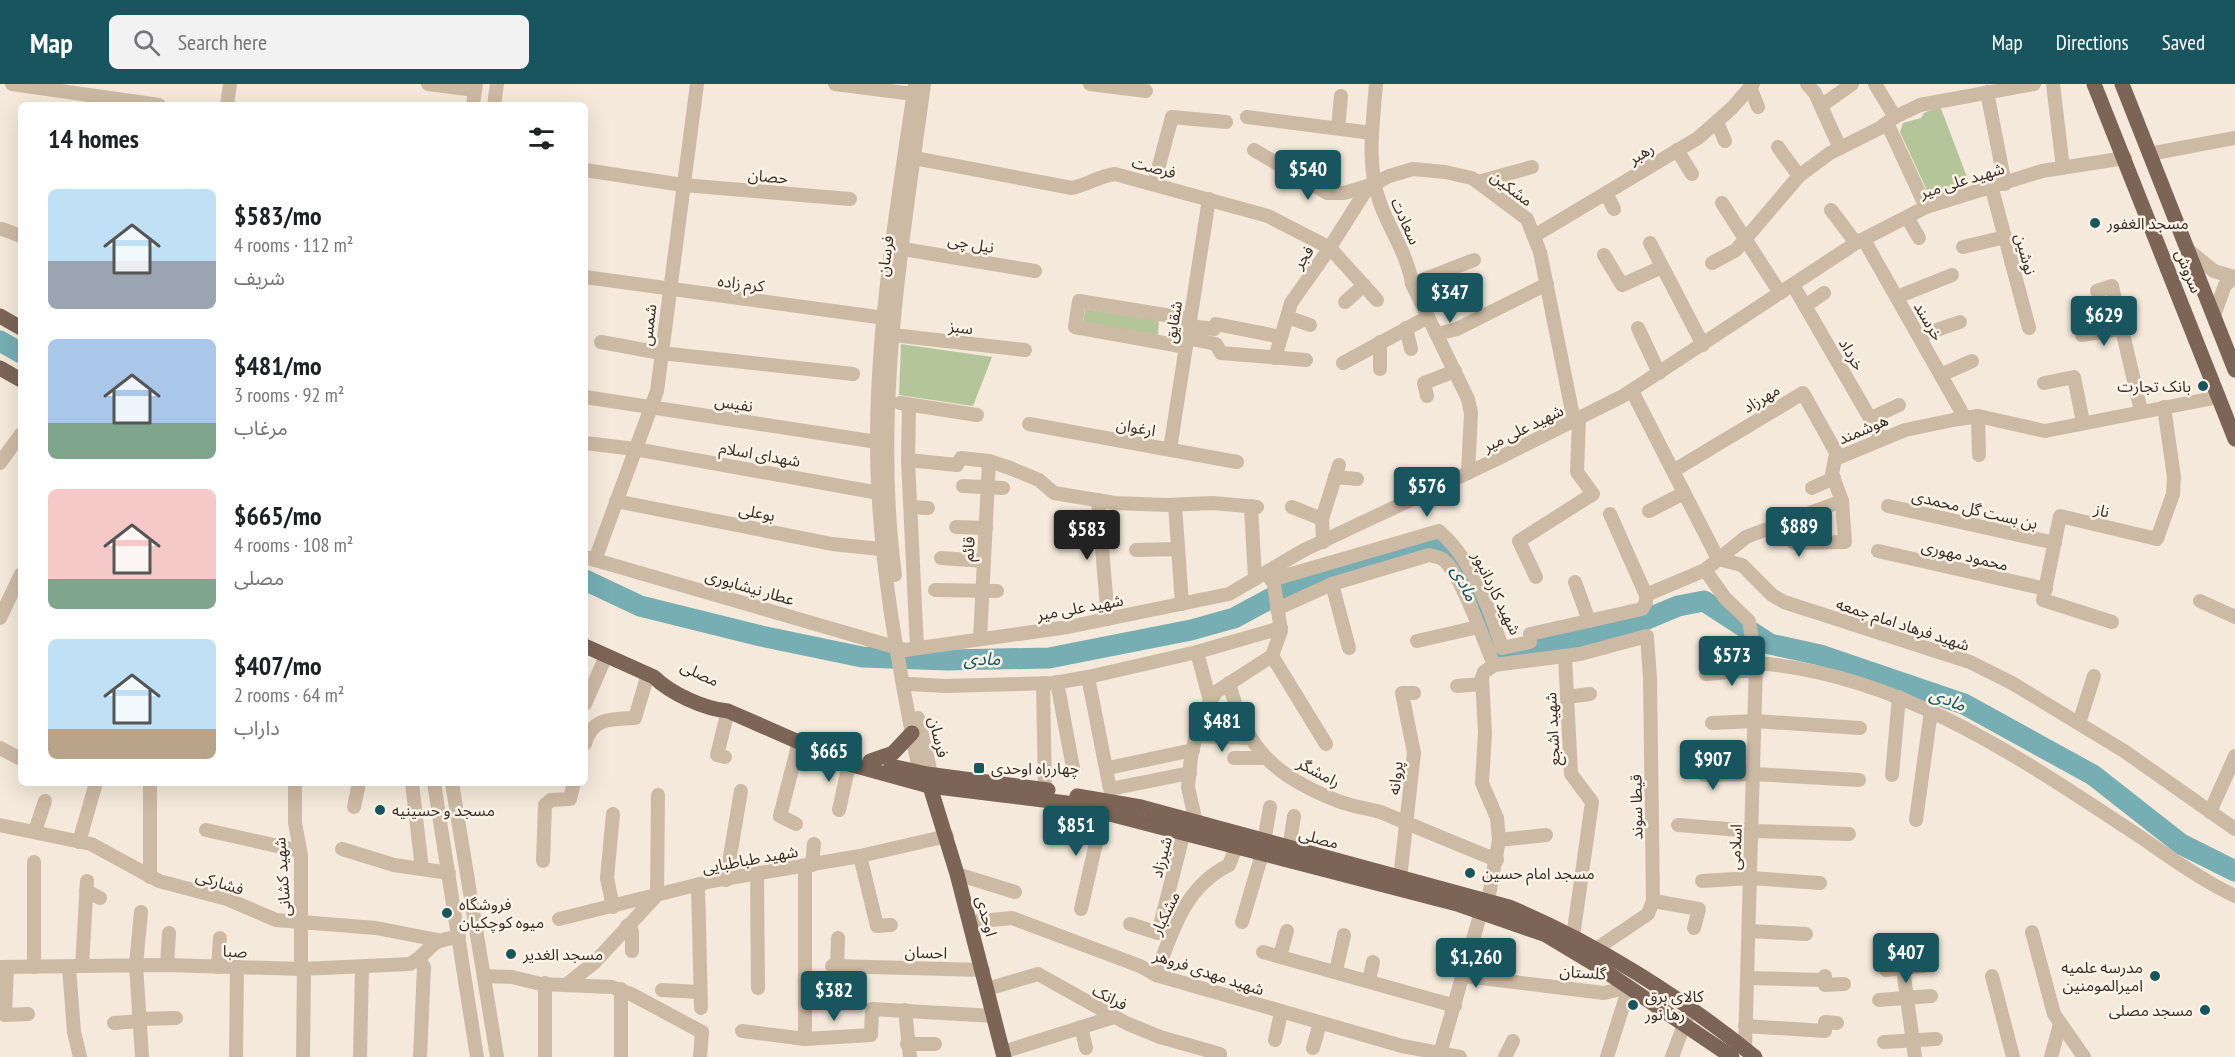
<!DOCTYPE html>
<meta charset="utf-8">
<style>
:root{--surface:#fff;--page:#f2f2f2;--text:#202124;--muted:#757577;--accent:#18555e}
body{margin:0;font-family:"PT Sans Narrow","Noto Sans Arabic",sans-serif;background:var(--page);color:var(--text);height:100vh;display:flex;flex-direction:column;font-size:22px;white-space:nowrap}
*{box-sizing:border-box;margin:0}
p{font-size:20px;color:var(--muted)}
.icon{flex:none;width:33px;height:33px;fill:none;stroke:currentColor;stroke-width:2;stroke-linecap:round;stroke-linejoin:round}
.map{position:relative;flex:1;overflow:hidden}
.panel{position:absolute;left:18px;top:18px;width:570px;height:684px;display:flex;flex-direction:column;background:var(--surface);border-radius:9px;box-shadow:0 6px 24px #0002}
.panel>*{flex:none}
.price{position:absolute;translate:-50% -51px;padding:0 14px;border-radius:6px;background:var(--accent);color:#fff;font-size:20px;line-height:39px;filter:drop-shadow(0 2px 3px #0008)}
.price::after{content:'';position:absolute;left:50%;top:36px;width:18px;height:14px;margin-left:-9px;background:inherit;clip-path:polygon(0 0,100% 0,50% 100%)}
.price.selected{background:#222;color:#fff}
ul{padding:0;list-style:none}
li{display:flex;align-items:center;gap:18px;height:150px;padding:0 30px}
li span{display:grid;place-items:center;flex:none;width:168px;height:120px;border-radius:9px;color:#555}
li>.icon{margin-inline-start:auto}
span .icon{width:72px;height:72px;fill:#fffc;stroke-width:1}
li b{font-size:26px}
h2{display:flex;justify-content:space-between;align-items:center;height:72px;padding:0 30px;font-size:26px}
header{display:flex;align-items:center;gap:36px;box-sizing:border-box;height:84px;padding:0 30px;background:var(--accent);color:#fff}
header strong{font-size:28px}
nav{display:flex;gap:33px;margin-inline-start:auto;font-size:21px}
.search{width:420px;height:54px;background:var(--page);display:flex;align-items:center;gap:15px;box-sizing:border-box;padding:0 21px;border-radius:9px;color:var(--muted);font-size:22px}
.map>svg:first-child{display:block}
.green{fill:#b3c599}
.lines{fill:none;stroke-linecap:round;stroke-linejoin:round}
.river{stroke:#76aeb4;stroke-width:21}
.minor{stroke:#cdbaa5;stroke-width:14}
.major{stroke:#7c6557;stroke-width:15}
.poi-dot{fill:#18555e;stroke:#fbf3e7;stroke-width:2}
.labels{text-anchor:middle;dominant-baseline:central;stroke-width:5;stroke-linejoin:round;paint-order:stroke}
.street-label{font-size:16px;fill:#382d27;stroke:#fbf3e7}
.poi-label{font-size:16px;fill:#382d27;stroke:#fbf3e7;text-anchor:start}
.water-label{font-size:18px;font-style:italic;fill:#18555e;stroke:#fbf3e7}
</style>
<header>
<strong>Map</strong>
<div class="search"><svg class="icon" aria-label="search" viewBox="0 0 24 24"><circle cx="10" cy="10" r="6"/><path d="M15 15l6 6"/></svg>Search here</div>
<nav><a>Map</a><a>Directions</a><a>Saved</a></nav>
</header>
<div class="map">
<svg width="2235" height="973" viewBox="0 0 2235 973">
<rect width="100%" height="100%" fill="#f4e9da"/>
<g class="green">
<path d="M1940,22L1970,101L1931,115L1900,48L1903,39L1921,34L1924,29Z"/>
<path d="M1085,225L1159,236L1158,251L1083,239Z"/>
<path d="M901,260L992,273L973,322L899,311Z"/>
</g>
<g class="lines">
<g class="river">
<path d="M0,257L21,269"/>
<path d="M585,496L640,522L761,552L862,573L948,576L1049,574L1191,546L1234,534L1290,504L1321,492L1413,464L1440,461C1469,491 1483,534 1499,572L1630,542L1678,522L1704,517L1770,560L1820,571L1964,620L2093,691L2181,760L2235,787"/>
</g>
<g class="minor">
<path d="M12,0L159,21"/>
<path d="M428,0L475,6"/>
<path d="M835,0L921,11"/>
<path d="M915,0C898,118 877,237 877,357C877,467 897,574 918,681L927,690"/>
<path d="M1090,0L1146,7"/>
<path d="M1376,0C1373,38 1366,82 1380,119C1390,147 1408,171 1412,200L1468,315L1471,329L1468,389"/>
<path d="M1807,0L1815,9L1840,64"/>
<path d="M1875,0L1895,33"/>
<path d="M2053,0L2063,84"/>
<path d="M1750,3L1758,23"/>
<path d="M1987,8L2005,100"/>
<path d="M227,21L230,0"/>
<path d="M473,21L476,0"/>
<path d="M494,21L497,0"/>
<path d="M1821,22L1852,0"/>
<path d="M1247,33L1372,49"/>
<path d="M1717,38L1725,57"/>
<path d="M1887,39L1926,123"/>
<path d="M1338,44L1341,12"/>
<path d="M1778,63L1799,92"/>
<path d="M1254,66L1327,109H1344L1371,101"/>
<path d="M1677,66L1692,90"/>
<path d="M2149,70L2235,54"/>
<path d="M914,74L1072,104C1087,101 1099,92 1115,90L1268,132L1330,164L1377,216"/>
<path d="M585,86L683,101L850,115"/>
<path d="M1478,98L1532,83"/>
<path d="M1154,100L1172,33L1226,38"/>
<path d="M1992,105L2029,244"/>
<path d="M1606,109L1614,125"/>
<path d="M1722,119L1780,209"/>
<path d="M1831,126L1856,159"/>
<path d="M1907,133L1919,154"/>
<path d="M2,145L21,152"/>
<path d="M1534,152L1698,54L1732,24L1753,0"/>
<path d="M1864,156L1965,334"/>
<path d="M1650,159L1703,261"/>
<path d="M1963,163L2005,153"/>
<path d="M903,165L1035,187"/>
<path d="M2188,166L2214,187L2234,193"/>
<path d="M1604,171L1622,201L1662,183"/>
<path d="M1712,179L1736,166L1799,92L1830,69L1880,44L1895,33L1920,21L2034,0"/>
<path d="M585,193L892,235"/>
<path d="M1412,200L1474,176"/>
<path d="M1793,201L1882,355"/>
<path d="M2097,207L2112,202L2141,327"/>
<path d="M1897,213L1952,191"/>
<path d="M1345,218L1364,201"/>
<path d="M1805,222L1824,209"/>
<path d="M2214,231L2225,201L2235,193"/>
<path d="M1287,233L1310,241"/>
<path d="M1189,242L1214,245L1216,240L1281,253"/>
<path d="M1406,244L1411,265"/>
<path d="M1638,244L1659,289"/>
<path d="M1437,250L1457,245L1547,200"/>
<path d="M893,251L1025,266"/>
<path d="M2082,251L2120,245"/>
<path d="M1919,252L1960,238"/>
<path d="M1187,254L1216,260L1221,269L1306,276"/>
<path d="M601,258L661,269L853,290"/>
<path d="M1380,258V285"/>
<path d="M1186,263L1075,243L1079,217L1190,235"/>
<path d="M1275,274L1291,219L1327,168L1368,103L1389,92L1413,85L1445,88L1472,94L1527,135L1540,168L1574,337"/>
<path d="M1343,279L1428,233"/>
<path d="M1941,291L1972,277"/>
<path d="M2044,299L2074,293L2083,338"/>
<path d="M1632,307L1718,475L1742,481L1772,511L1784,518L1970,578L2012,599L2124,667L2235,745"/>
<path d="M1427,312L1424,299L1455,287"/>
<path d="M585,313L877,358"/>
<path d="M900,319L977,331"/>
<path d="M909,321L908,376L917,564"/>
<path d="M1978,332L1979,371"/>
<path d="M1871,334L1899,321"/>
<path d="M1029,340L1237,378"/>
<path d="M585,359L635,365L879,409"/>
<path d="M1170,365L1209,115"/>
<path d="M908,376L957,381L961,374L989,377L1010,384L1039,396L1054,409L1115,419L1166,421L1213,419L1257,423"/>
<path d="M0,379L21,350"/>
<path d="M1673,387L1803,309L1837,370L1835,375"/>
<path d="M1335,393L1357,395"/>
<path d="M963,402L1003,404"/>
<path d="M1812,404L1834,394"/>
<path d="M1098,416L1108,535"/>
<path d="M616,417L832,460L890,466"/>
<path d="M1175,421L1182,520"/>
<path d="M1251,422L1255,495"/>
<path d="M1888,422L2055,459"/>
<path d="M911,423L928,424"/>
<path d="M1292,423L1322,435"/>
<path d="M1649,427L1684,409"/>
<path d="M1610,430L1646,511"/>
<path d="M1780,439L1794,459L1845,458L1842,417"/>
<path d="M956,443L986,444"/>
<path d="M1323,458L1322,435L1339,381"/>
<path d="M1136,466L1178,465"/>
<path d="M1878,467L2046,505"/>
<path d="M585,473L905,566L1068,543L1229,510L1304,466L1493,377L1623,312L1856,159L1926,123L2042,87L2125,74"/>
<path d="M941,474L984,477"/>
<path d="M595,476L657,307L697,0"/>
<path d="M1705,486L1725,514L1749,537L1756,579L1745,965"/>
<path d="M895,491C873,327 902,162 924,0"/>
<path d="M1536,493L1519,457L1593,410L1577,388L1579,335"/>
<path d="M1271,496L1439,447C1471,474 1490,524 1502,564L1530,558"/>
<path d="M1575,498L1589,537"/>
<path d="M1332,500L1349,564"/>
<path d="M935,506L997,507"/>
<path d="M2200,517L2235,533"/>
<path d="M1277,525L1332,500L1429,471C1436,473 1442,473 1446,478C1464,498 1483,555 1494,581"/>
<path d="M0,534L21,490"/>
<path d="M2112,538L2043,516L2060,432L2157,455L2173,410L2174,393L2164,323"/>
<path d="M1530,550L1642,525L1646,518V511L1705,486L1746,453L1842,417L1832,390L1835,375L1905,346L1953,336L1978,332L2045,347L2219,313"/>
<path d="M980,555L989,377"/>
<path d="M1417,557L1478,543"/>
<path d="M1197,568L1210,617"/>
<path d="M1272,572L1326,660"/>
<path d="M1565,572L1571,690L1592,718L1573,853"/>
<path d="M1756,579C1895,589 2013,669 2127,744C2162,767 2197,794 2235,812"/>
<path d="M1706,590L1756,586"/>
<path d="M1088,593L1110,705L1190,689"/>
<path d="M1057,598L1073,684"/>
<path d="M1043,599L1045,706"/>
<path d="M1229,599C1246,665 1274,692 1338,717C1353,723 1368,724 1383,729C1421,745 1459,761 1497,776"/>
<path d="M910,600L945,602L1054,599L1088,593L1197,568L1281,544"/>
<path d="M1457,602L1482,600"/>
<path d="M1567,613L1590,610"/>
<path d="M585,620L606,572"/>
<path d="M918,634L930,685L927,690"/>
<path d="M1712,639L1755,637L1860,644"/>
<path d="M2079,639L2094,592"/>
<path d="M1196,652L1250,654"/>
<path d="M585,660C592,633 612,635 635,634L648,590"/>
<path d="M0,664L21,675"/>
<path d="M725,673L717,671L728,627"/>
<path d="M1234,674H1265"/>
<path d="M1703,682L1704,691L1754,690L1859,696"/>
<path d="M1108,684L1193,666"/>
<path d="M1892,691L1899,613"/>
<path d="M295,699V739L301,771V885"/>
<path d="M412,699L422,785"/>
<path d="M434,699L477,973"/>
<path d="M452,699L497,973"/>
<path d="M354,723L359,699"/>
<path d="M839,726L849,680"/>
<path d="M2210,728L2235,672"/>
<path d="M613,730L607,794L613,823"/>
<path d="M1916,736L1931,627"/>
<path d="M1196,739L1188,703L1191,673L1200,634L1216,608L1272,572L1281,547L1272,487"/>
<path d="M796,740L780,732L799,658"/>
<path d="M0,741L91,760L159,797L227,815L276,836L376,844L438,856"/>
<path d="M1678,741L1753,747L1849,750"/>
<path d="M206,746L300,767"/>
<path d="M35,747L45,717"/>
<path d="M1499,756L1546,751"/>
<path d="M79,758L96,699"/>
<path d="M1264,758L1270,723"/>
<path d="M342,765L394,781L449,789"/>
<path d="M1289,765L1294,732"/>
<path d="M860,772L877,842L891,841"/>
<path d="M543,777L545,721L551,716L570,715L574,699"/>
<path d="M812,781L814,760"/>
<path d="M757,790L758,904"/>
<path d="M957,790L1015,808"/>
<path d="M150,793V699"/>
<path d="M1400,795L1414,669L1402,609H1414"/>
<path d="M726,796L741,707"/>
<path d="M1702,797L1751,794L1820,799"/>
<path d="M698,801L701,924"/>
<path d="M86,807L100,814"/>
<path d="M1488,817L1499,756L1497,734L1482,699L1485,649L1482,593L1484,588L1494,581L1580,570L1647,552L1650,594L1653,817L1648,830L1596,865"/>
<path d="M1653,817L1699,825L1694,844"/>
<path d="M1081,825L1103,728"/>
<path d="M141,828L136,881L142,973"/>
<path d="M559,835L712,797L860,772L947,752"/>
<path d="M970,838L1012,834L1140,882L1156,891L1402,962L1460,973"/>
<path d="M1242,838L1262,770"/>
<path d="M1130,840L1158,849L1184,748"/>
<path d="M627,842L632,847V867"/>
<path d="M1749,847L1806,850"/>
<path d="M2032,848L2054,930L2084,973"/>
<path d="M1263,868L1455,922"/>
<path d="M1280,872L1287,847"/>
<path d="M419,875L424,883L420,973"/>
<path d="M167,881L169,849"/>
<path d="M82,882L87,797"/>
<path d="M832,882L983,886"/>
<path d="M837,882L838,854"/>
<path d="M0,883L167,881L301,885L410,880C435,866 424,857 459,853"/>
<path d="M7,883L5,931L28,930"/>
<path d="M34,883V778"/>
<path d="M69,883L74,948L80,973"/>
<path d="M218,883L220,854"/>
<path d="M1903,885L1915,973"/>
<path d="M1886,886L1923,882"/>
<path d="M1336,887L1344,851"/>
<path d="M1156,891C1172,848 1184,803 1229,781L1236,763"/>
<path d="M484,892L512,893L541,900L612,903L631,910L702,948L700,973"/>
<path d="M1464,892L1604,909L1629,903"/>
<path d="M1825,892V901L1844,900"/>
<path d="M1992,892L2013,973"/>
<path d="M1747,894L1824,896"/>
<path d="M1369,896L1373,878"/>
<path d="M567,900L594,879L657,811L658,711"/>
<path d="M987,905L1038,890L1126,939L1160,953L1220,970V973"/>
<path d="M662,906L700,908"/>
<path d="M1879,916L1931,912"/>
<path d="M905,926L910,973"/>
<path d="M139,935L176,934"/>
<path d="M114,939L139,937"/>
<path d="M1745,942L1825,947V938L1837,939"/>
<path d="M1081,943L1086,964"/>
<path d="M742,947L805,955L871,951L872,925L994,932"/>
<path d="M805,955V782"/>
<path d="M1275,956L1281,929"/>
<path d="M1884,958L1936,955"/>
<path d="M907,960H935"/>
<path d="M1313,964L1320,939"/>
<path d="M1003,968L1114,933"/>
<path d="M236,973L237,883"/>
<path d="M303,973L304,885"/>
<path d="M360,973L362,883"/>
<path d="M545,973V899"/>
<path d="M621,973V905"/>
<path d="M1439,973L1481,828"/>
<path d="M1505,973L1513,957"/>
<path d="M1607,973L1629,903"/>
<path d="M1672,973L1688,930"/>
<path d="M2051,973L2060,940"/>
</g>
<g class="major">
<path d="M2094,0L2235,355"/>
<path d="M2122,0L2235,286"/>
<path d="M0,232L21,244"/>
<path d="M0,284L21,296"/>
<path d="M585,562L654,593C670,609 704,625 728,627L849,680L929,702L1067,719L1457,820L1546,851L1596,881L1732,973"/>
<path d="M870,677L893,669L912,649"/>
<path d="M891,682L927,690L1048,706"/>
<path d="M928,696L957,790L1004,973"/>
<path d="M1077,712L1141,723L1509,823C1596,859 1682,914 1755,973"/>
</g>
</g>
<g class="poi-dot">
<circle cx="2095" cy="139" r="6"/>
<circle cx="2203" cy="302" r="6"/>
<rect x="973" y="678" width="12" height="12" rx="3"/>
<circle cx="380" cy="726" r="6"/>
<circle cx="1470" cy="789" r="6"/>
<circle cx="447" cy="829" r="6"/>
<circle cx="511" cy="870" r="6"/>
<circle cx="2155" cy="892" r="6"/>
<circle cx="1633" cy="921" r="6"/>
<circle cx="2205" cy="926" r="6"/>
</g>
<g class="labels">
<g class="street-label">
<text transform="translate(1641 69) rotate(-31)">رهبر</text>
<text transform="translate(1154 83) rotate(15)">فرصت</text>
<text transform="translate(768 92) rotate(5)">حصان</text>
<text transform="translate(1962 96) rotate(-17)">شهید علی میر</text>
<text transform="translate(1512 104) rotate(37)">مشکین</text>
<text transform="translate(1406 137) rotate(66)">سعادت</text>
<text transform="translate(971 159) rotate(10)">نیل چی</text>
<text transform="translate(2026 170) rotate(75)">نوشین</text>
<text transform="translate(885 172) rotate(-82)">فرسان</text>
<text transform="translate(1303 173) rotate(-54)">فجر</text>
<text transform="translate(2189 187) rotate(68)">سروش</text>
<text transform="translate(741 199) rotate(7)">کرم زاده</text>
<text transform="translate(1929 237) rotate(60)">خرسند</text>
<text transform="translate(1173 238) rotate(-81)">شقایق</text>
<text transform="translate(648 241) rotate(-83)">شمس</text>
<text transform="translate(961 243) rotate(6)">سبز</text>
<text transform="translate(1852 270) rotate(60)">خرداد</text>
<text transform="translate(1761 314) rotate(-31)">مهرزاد</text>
<text transform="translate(734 319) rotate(9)">نفیس</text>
<text transform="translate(1136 343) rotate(10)">ارغوان</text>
<text transform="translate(1523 344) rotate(-26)">شهید علی میر</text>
<text transform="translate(1863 345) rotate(-23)">هوشمند</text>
<text transform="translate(760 370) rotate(10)">شهدای اسلام</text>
<text transform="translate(1975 425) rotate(13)">بن بست گل محمدی</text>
<text transform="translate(2102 426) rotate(15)">ناز</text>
<text transform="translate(757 428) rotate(11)">بوعلی</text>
<text transform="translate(968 465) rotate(-87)">قائم</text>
<text transform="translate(1965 471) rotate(13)">محمود مهوری</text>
<text transform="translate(750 503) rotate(16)">عطار نیشابوری</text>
<text transform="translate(1497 509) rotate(64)">شهید کاردانپور</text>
<text transform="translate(1080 523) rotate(-10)">شهید علی میر</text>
<text transform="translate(1903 540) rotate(18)">شهید فرهاد امام جمعه</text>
<text transform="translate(700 589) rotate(25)">مصلی</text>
<text transform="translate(1552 645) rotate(-93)">شهید اشجع</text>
<text transform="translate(939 653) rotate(77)">فرسان</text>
<text transform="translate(1319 688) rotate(28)">رامشگر</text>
<text transform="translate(1395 694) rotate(-84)">پروانه</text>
<text transform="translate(1636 723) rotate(-91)">قیطا سوند</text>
<text transform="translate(1319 754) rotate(15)">مصلی</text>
<text transform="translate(1735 763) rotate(-88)">اسلامی</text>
<text transform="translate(1161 773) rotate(-75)">شیرزاد</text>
<text transform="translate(750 775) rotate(-10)">شهید طباطبایی</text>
<text transform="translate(282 793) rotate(-94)">شهید کشانی</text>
<text transform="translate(220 798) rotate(18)">فشارکی</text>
<text transform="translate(1165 829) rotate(-64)">مشکبار</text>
<text transform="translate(987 832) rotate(75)">اوحدی</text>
<text transform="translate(235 867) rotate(2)">صبا</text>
<text transform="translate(926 868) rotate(2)">احسان</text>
<text transform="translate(1209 888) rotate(18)">شهید مهدی فروهر</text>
<text transform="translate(1583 888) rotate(4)">گلستان</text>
<text transform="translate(1110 913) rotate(27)">فرانک</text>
</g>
<g class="poi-label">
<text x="2107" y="139">مسجد الغفور</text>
<text x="2191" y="302" text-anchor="end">بانک تجارت</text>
<text x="991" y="684">چهارراه اوحدی</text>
<text x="392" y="726">مسجد و حسینیه</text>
<text x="1482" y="789">مسجد امام حسین</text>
<text x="459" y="820">فروشگاه<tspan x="459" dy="18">میوه کوچکیان</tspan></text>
<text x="523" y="870">مسجد الغدیر</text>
<text x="2143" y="883" text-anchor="end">مدرسه علمیه<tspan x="2143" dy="18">امیرالمومنین</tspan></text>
<text x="1645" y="912">کالای برق<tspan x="1645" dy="18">رها نور</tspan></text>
<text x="2193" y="926" text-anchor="end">مسجد مصلی</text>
</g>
<g class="water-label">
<text transform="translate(1465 499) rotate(64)">مادی</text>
<text x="982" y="574">مادی</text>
<text transform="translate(1948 615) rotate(21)">مادی</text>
</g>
</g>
</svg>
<b class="price" style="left:1308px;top:117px">$540</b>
<b class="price" style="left:1450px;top:240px">$347</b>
<b class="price" style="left:2104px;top:263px">$629</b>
<b class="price" style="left:1427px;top:434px">$576</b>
<b class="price" style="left:1799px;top:474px">$889</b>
<b class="price selected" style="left:1087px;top:477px">$583</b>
<b class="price" style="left:1732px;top:603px">$573</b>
<b class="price" style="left:1222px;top:669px">$481</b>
<b class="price" style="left:829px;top:699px">$665</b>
<b class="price" style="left:1713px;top:707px">$907</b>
<b class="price" style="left:1076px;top:773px">$851</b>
<b class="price" style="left:1906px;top:900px">$407</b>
<b class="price" style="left:1476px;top:905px">$1,260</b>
<b class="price" style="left:834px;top:938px">$382</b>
<section class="panel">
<h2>14 homes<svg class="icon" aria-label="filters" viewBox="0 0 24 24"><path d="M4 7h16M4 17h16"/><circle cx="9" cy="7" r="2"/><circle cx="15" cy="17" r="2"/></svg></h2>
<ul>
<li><span style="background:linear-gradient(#bfe0f5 60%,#9aa5b1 0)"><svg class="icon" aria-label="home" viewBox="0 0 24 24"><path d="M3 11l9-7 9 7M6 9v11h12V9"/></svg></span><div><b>$583/mo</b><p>4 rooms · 112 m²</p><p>شریف</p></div></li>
<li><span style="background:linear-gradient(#a9c7e8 70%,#7fa58c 0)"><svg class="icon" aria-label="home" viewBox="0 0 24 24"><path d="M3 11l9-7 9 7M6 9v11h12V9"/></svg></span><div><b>$481/mo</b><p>3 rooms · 92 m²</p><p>مرغاب</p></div></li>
<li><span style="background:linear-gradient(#f6c9c9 75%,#7fa58c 0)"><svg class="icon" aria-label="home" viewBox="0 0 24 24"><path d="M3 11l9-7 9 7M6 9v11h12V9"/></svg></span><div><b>$665/mo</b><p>4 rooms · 108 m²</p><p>مصلی</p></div></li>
<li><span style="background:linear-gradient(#bfe0f5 75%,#b9a48a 0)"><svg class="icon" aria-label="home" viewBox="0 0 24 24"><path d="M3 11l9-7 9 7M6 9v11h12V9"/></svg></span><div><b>$407/mo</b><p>2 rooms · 64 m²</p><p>داراب</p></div></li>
</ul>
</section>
</div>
